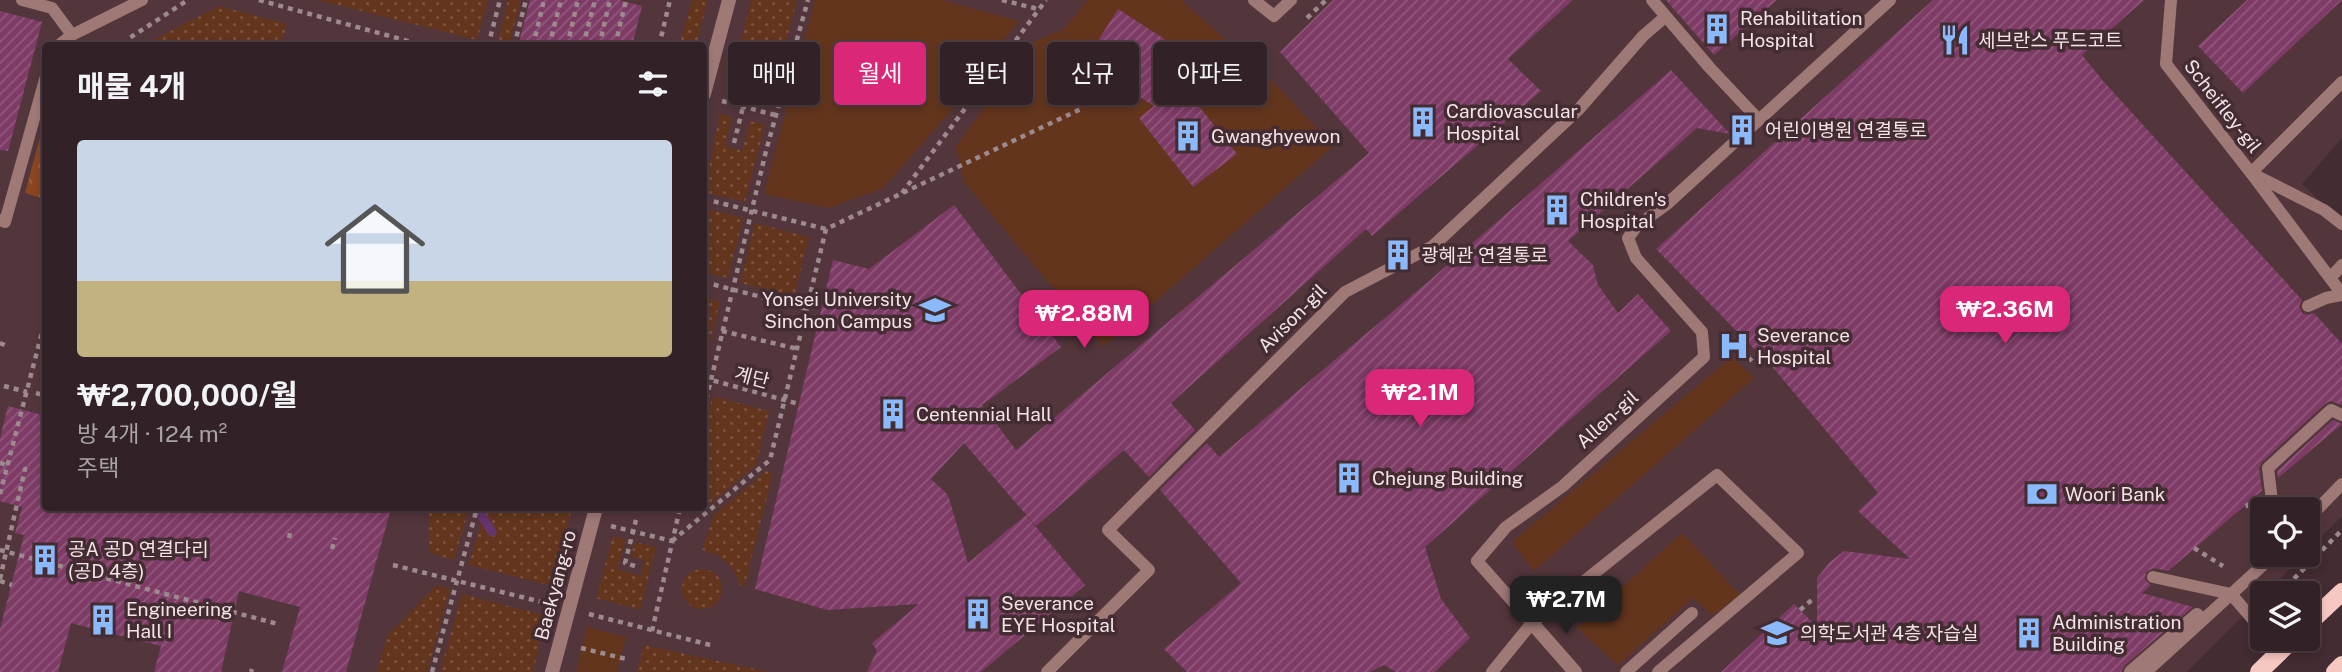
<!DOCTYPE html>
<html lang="ko">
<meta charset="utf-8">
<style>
:root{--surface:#322126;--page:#3a292e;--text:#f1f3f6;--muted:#a8a3a7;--line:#4d3e43;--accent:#db2777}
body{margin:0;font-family:"Public Sans","Noto Sans KR",sans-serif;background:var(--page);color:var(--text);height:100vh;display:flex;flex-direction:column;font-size:26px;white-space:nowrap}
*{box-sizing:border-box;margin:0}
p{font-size:23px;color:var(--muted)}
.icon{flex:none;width:38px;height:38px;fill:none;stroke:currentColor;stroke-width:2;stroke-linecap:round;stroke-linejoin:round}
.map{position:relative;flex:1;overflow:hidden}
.details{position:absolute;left:42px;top:42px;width:665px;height:469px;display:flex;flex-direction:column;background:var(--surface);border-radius:7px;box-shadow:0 4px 10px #0003,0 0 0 2px var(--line)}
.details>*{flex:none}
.hud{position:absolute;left:728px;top:42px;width:665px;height:63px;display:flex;gap:14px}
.buttons{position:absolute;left:2250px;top:497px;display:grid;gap:14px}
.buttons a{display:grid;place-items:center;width:70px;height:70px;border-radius:7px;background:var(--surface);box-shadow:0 4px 10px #0003,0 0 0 2px var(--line);font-size:35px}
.price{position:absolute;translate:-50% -60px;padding:0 16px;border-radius:14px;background:var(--accent);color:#fff;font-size:23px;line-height:46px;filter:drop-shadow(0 2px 4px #0008)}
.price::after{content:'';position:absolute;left:50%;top:42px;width:21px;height:16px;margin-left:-10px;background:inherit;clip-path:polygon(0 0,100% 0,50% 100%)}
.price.active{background:#222;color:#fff}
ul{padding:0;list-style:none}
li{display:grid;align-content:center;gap:14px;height:371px;padding:0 35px}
li span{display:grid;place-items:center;height:217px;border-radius:7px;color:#555}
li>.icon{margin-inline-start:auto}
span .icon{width:126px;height:126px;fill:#fffc;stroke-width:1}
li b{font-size:30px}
h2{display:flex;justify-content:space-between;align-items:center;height:84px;padding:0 35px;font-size:30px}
.pill{padding:0 24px;border-radius:7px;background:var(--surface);box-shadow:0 4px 10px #0003,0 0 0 2px var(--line);font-size:24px;line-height:63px}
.pill.active{background:var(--accent);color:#fff}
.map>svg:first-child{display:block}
.built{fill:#53363c;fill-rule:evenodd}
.grass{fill:url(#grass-dots)}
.forest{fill:url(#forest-crowns)}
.park{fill:#63351d}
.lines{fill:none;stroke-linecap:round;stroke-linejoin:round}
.stream{stroke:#65356e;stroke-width:9}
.building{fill:url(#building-hatch)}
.path{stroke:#9d8a8e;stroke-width:4.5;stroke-dasharray:5 5;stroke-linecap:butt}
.lane{stroke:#9f7976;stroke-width:12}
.street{stroke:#9f7976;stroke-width:14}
.primary{stroke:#f7c7c2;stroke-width:18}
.labels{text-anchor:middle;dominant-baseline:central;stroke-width:7;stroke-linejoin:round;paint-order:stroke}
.poi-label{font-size:19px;fill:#f4e4e7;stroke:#432c32;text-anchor:start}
.street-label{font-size:19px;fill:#f4e4e7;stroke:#432c32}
</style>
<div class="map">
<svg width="2342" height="672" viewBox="0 0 2342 672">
<defs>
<pattern id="grass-dots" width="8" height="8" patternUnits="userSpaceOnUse" patternTransform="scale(1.75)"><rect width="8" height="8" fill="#63351d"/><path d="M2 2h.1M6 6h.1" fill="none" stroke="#7a523e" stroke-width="1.8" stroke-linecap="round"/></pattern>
<pattern id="forest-crowns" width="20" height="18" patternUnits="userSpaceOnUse" patternTransform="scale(1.75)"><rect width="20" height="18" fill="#8b4620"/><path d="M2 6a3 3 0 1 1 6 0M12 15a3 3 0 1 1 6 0" fill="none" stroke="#9c6140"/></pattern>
<pattern id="building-hatch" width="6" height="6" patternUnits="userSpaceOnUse" patternTransform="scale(1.75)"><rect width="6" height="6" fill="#7e3b66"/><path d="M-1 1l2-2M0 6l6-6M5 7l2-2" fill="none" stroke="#91577c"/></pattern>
</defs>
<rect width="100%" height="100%" fill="#432c32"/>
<path class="built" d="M0,0H2342V138L2302,184L2342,221V516L2308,550V509H2263V555H2304L2265,593H2263V596L2187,672H0ZM46,46H704V508H46Z"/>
<g class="grass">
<path d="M317,0H488L477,40Z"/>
<path d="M508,0H521L509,45H500L499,37Z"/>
<path d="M692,0H708L696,45H679Z"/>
<path d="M751,0H797L770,101L729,89Z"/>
<path d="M219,6L287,24L281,44L286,45H143Z"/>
<path d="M720,114L732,117L725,146L742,151L750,121L765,125L745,202L704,192Z"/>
<path d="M704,208L743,218L728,278L704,272Z"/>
<path d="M755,223L809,237L794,296L740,283Z"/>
<path d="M704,297L720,302L704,366Z"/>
<path d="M712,396L769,411L756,465L703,510L693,508H704V431Z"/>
<path d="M766,471L773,474L745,584L740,587C736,566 722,555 702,550L714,515Z"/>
<path d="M429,508H469L454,560L429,553Z"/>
<path d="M485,508H572L552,586L469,565Z"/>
<path d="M613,536L626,540L617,569L641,576L645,560L631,556L635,542L656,547L640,610L596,598Z"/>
<circle cx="702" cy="589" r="20"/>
<path d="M437,585L450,589L427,672H377L387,636Z"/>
<path d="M462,594L547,616L533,672H440Z"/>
<path d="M644,645L769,672H637Z"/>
</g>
<path class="forest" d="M45,119V199L25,193Z"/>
<g class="park">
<path d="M815,0H942L1018,21L963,97L883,188L829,208L764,194Z"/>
<path d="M1088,0H1181L1275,84L1333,146L1103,347L964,182L956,146L1033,42L1063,30Z"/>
<path d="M1732,357L1754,378L1534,571L1512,542Z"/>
<path d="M1682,533L1740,595L1713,615L1693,598L1618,665L1577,628Z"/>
<path d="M587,627L626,637L617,672H576Z"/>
</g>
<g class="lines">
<path class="stream" d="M477,508L492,532"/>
</g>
<g class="building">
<path d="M530,0H619L642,6L632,46H518Z"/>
<path d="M1333,0H1573L1508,59L1541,91L1372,236L1366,229L1171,403L1195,430L1149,477L1124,450L1036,526L964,443L931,479L948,495L968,563L1026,515L1085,585L981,672H867L877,650L872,643L919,604L827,610L755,589L833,260L869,269L954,205L1061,347L982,405L1016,450L1369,153L1280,52Z"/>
<path d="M1666,0H1777L1714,55Z"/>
<path d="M1933,0H2144L2082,55L2104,82L2302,300L2299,306L2302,313L2308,315L2314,313L2342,344V405L2330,401L2325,404L2262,462L2259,468L2262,491L2168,571L2154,568L2146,572L2145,580L2151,585L2142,593L2193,607L2125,665L2121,672H1721L1794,604L1817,627V578L1830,562L1844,551L1910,559L1858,511L1878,493L1775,370L1656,249Z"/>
<path d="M2247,0H2342L2243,93L2198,46Z"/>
<path d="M1118,9L1169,42L1160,57L1237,154L1193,187L1139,118L1154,106L1099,71L1114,48L1099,39Z"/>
<path d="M0,11L42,22L8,151L0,150Z"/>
<path d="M1671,70L1730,134L1697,128L1568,241L1593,265L1598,285L1618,313L1638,294L1671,331L1425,547L1441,599L1470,638L1435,672H1396L1384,665L1370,672H1187L1164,649L1241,583L1160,490L1207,443L1219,457L1429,281Z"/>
<path d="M8,406L46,416V508H391L346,672H282L300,607L239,591L221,672H154L161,646L71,623L58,672H0V629L24,535L15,533L22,507L0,501V438Z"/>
<path d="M2333,420L2342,424L2278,478L2277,471Z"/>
</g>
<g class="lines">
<g class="path">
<path d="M259,0L426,46"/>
<path d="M1002,0L1038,9"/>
<path d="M1307,18L1326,0"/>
<path d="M129,46L128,39L188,0"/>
<path d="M488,46L500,0"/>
<path d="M514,46L526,0"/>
<path d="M533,46L544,0"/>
<path d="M549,46L561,0"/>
<path d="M567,46L578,0"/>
<path d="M583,46L595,0"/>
<path d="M599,46L610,0"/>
<path d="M615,46L626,0"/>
<path d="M659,46L670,0"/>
<path d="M722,101L775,115"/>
<path d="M734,143L743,107"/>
<path d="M902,193L1046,0"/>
<path d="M704,199L826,229"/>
<path d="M704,282L807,309"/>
<path d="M722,331L798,349"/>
<path d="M0,343L7,346"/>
<path d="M1742,351L1752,361"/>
<path d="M704,378L799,404"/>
<path d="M4,386L27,392"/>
<path d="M36,393L46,396"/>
<path d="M704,409L766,151L808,0"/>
<path d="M0,463L7,465"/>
<path d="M0,494L46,317"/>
<path d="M2247,503L2257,535"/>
<path d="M611,526L672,541"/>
<path d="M289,538L290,533"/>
<path d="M672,541L770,460L826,229L1083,108"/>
<path d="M2194,548L2223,566"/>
<path d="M332,549L335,538"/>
<path d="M0,550L278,624"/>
<path d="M393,565L550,604"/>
<path d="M635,566L625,563L637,516"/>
<path d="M0,579L25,469L31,471"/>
<path d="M0,581L12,585"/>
<path d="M2280,593L2342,530"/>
<path d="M1800,610L1813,599"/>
<path d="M589,614L714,646"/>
<path d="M652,631L680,508"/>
<path d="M581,648L626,659"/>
<path d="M251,672L252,669"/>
<path d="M432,672L477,508"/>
</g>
<g class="lane">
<path d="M22,0L52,8L72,35"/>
<path d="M1254,0L1274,16L1291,0"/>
<path d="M1652,0L1710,68L1758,119"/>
<path d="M2171,0L2166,64L2251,173L2324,210L2342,224"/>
<path d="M58,46L72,35L142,0"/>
<path d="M2342,82L2251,173L2342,294"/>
<path d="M0,220L5,222L46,76"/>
<path d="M2331,277L2342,265"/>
<path d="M2308,306L2326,298L2342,295"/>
<path d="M2273,509L2268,468L2331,410L2342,415"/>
<path d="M2308,519L2342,484"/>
<path d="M2153,577L2231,594L2263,631"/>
<path d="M1532,623L1477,561L1506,527L1563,486L1704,357L1702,332L1636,258L1628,238L1637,226L1667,204L1890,0"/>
<path d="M2270,639L2280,651"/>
<path d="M1047,672L1149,570L1108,530L1345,292L1433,246L1579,109L1643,36L1665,17"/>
<path d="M1492,672L1532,623L1717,475L1798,553L1658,672"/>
<path d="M1626,672L1692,613"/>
<path d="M2146,672L2274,555"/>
</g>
<g class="street">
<path d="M704,94L729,0"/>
<path d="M1532,623L1575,672"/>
<path d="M552,672L596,508"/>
<path d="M2131,672L2197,615"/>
</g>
<g class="primary">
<path d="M2308,624L2342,592"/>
<path d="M2259,672L2293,639"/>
<path d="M2335,672L2342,665"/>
</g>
</g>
<defs>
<g id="building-bare" transform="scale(2.415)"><path d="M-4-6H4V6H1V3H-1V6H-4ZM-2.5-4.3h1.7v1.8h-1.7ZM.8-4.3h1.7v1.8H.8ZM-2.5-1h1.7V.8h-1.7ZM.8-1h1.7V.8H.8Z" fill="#8bbafc" stroke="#432c32" stroke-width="2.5" paint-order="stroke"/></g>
<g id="restaurant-bare" transform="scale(2.415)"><path d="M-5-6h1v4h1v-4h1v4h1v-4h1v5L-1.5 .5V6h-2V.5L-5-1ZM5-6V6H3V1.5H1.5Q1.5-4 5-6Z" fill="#8bbafc" stroke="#432c32" stroke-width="2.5" paint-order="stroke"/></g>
<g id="university-bare" transform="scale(2.415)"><path d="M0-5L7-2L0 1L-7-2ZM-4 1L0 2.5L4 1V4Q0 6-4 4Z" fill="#8bbafc" stroke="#432c32" stroke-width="2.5" paint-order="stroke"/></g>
<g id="hospital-bare" transform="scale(2.415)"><path d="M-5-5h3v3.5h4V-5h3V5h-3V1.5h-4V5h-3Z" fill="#8bbafc" stroke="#432c32" stroke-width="2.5" paint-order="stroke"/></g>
<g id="bank-bare" transform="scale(2.415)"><path d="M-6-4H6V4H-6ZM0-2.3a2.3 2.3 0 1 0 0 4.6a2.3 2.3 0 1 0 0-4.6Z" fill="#8bbafc" stroke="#432c32" stroke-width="2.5" paint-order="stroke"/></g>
</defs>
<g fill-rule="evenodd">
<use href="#building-bare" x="1717" y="29"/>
<use href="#restaurant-bare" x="1955" y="40"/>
<use href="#building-bare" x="1423" y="122"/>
<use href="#building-bare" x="1742" y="130"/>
<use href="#building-bare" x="1188" y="136"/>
<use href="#building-bare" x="1557" y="210"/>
<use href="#building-bare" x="1398" y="255"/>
<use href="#university-bare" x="935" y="310"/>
<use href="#hospital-bare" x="1734" y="346"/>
<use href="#building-bare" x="893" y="414"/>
<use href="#building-bare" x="1349" y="478"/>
<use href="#bank-bare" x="2042" y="494"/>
<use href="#building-bare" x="45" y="560"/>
<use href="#building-bare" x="978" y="614"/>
<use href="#building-bare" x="103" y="620"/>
<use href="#university-bare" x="1777" y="633"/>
<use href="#building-bare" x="2029" y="633"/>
</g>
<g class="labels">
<g class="poi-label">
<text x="1740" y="18">Rehabilitation<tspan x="1740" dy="22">Hospital</tspan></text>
<text x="1978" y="40">세브란스 푸드코트</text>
<text x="1446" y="111">Cardiovascular<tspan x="1446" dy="22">Hospital</tspan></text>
<text x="1765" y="130">어린이병원 연결통로</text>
<text x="1211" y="136">Gwanghyewon</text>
<text x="1580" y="199">Children's<tspan x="1580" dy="22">Hospital</tspan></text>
<text x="1421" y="255">광혜관 연결통로</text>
<text x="912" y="299" text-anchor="end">Yonsei University<tspan x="912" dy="22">Sinchon Campus</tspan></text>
<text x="1757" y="335">Severance<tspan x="1757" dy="22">Hospital</tspan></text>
<text x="916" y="414">Centennial Hall</text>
<text x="1372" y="478">Chejung Building</text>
<text x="2065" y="494">Woori Bank</text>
<text x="68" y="549">공A 공D 연결다리<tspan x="68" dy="22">(공D 4층)</tspan></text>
<text x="1001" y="603">Severance<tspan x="1001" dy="22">EYE Hospital</tspan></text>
<text x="126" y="609">Engineering<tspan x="126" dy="22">Hall I</tspan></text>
<text x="2052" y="622">Administration<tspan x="2052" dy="22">Building</tspan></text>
<text x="1800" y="633">의학도서관 4층 자습실</text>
</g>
<g class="street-label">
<text transform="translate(2223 106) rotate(52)">Scheifley-gil</text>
<text transform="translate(1292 318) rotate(-45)">Avison-gil</text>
<text transform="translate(752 377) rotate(15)">계단</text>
<text transform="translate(1607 419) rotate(-42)">Allen-gil</text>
<text transform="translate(555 585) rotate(-75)">Baekyang-ro</text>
</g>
</g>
</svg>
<div class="buttons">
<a><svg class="icon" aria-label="locate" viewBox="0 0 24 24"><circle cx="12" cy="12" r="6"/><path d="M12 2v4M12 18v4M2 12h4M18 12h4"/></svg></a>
<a><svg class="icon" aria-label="layers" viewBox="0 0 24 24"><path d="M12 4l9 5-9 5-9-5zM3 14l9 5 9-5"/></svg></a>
</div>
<b class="price" style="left:2005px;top:346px">₩2.36M</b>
<b class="price" style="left:1084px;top:350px">₩2.88M</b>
<b class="price" style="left:1420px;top:429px">₩2.1M</b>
<b class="price active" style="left:1566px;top:636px">₩2.7M</b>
<div class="hud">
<a class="pill">매매</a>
<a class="pill active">월세</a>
<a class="pill">필터</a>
<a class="pill">신규</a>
<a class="pill">아파트</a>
</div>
<section class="details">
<h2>매물 4개<svg class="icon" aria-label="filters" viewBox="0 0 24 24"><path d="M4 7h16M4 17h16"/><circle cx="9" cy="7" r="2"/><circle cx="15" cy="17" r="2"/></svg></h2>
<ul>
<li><span style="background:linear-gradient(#c9d6e8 65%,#c2b280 0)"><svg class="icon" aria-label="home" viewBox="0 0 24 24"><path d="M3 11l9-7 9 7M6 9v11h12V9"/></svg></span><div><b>₩2,700,000/월</b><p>방 4개 · 124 m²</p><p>주택</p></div></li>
</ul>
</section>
</div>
